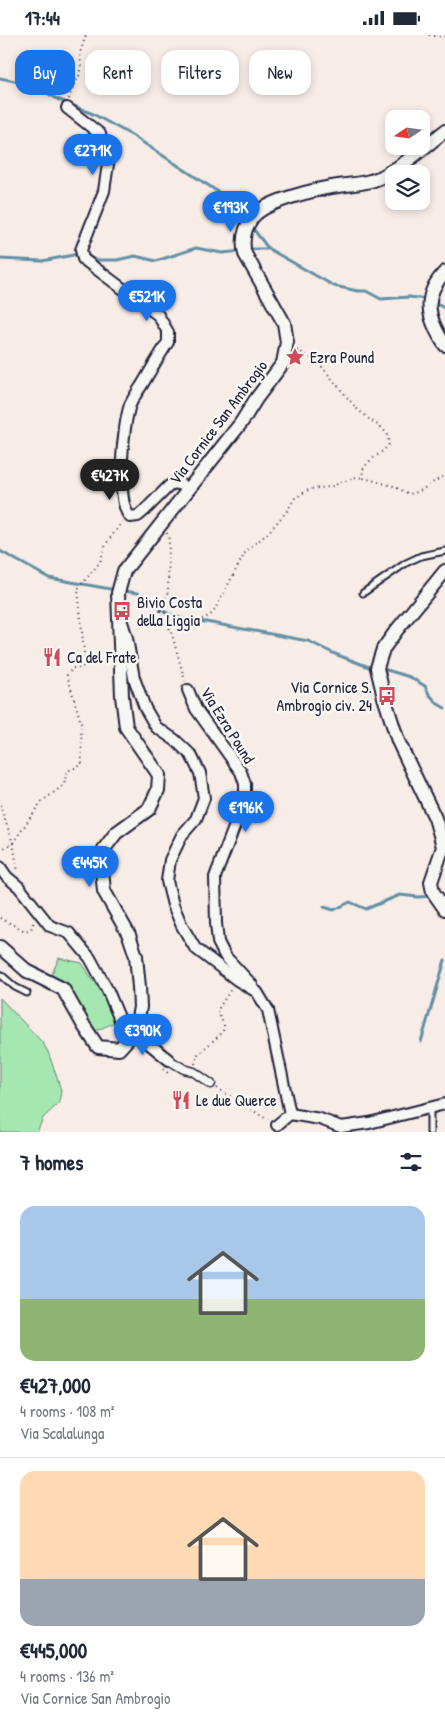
<!DOCTYPE html>
<meta charset="utf-8">
<style>
:root{--surface:#fff;--page:#f2f2f3;--text:#1f2937;--muted:#747a83;--line:#e0e1e3;--accent:#1a73e8}
body{margin:0;font-family:"Patrick Hand",sans-serif;background:var(--page);color:var(--text);height:100vh;display:flex;flex-direction:column;font-size:19px;white-space:nowrap}
*{box-sizing:border-box;margin:0}
p{font-size:16px;color:var(--muted)}
.icon{flex:none;width:28px;height:28px;fill:none;stroke:currentColor;stroke-width:2;stroke-linecap:round;stroke-linejoin:round}
.map{position:relative;height:1097px;overflow:hidden}
.drawer{display:flex;flex-direction:column;background:var(--surface);flex:1}
.drawer>*{flex:none}
.guide{position:absolute;left:15px;top:15px;width:415px;height:45px;display:flex;gap:10px}
.needle{width:32px;rotate:257deg}
.fabs{position:absolute;left:385px;top:75px;display:grid;gap:10px}
.fabs a{display:grid;place-items:center;width:45px;height:45px;border-radius:10px;background:var(--surface);box-shadow:0 2px 8px #0003;font-size:25px}
.price{position:absolute;translate:-50% -42px;padding:0 11px;border-radius:18px;background:var(--accent);color:#fff;font-size:16px;line-height:32px;filter:drop-shadow(0 1px 2px #0008)}
.price::after{content:'';position:absolute;left:50%;top:30px;width:15px;height:11px;margin-left:-8px;background:inherit;clip-path:polygon(0 0,100% 0,50% 100%)}
.price.on{background:#222;color:#fff}
ul{padding:0;list-style:none}
li{display:grid;align-content:center;gap:10px;height:265px;padding:0 20px}
li+li{border-top:1px solid var(--line)}
li span{display:grid;place-items:center;height:155px;border-radius:15px;color:#555}
li>.icon{margin-inline-start:auto}
span .icon{width:90px;height:90px;fill:#fffc;stroke-width:1}
li b{font-size:21px}
h2{display:flex;justify-content:space-between;align-items:center;height:60px;padding:0 20px;font-size:21px}
.pill{padding:0 18px;border-radius:15px;background:var(--surface);box-shadow:0 2px 8px #0003;font-size:18px;line-height:45px}
.pill.on{background:var(--accent);color:#fff}
.status{display:flex;justify-content:space-between;align-items:center;height:35px;padding:0 25px;background:var(--surface);direction:ltr}
.status svg{height:14px;fill:currentColor}
.map>svg:first-child{display:block}
.green{fill:#a5e7b0;stroke:#648476}
.lines{fill:none;stroke-linecap:round;stroke-linejoin:round}
.stream{stroke:#6290a4;stroke-width:3}
.service-casing{stroke:#22223b;stroke-width:9}
.pedestrian-casing{stroke:#22223b;stroke-width:11}
.minor-casing{stroke:#22223b;stroke-width:14}
.tertiary-casing{stroke:#22223b;stroke-width:16}
.path{stroke:#22223b;stroke-width:2;stroke-dasharray:1 4;stroke-linecap:butt}
.service{stroke:#f6f6f2;stroke-width:5}
.pedestrian{stroke:#f6f6f2;stroke-width:8}
.minor{stroke:#f6f6f2;stroke-width:10}
.tertiary{stroke:#f6f6f2;stroke-width:12}
.labels{text-anchor:middle;dominant-baseline:central;stroke-width:5;stroke-linejoin:round;paint-order:stroke}
.poi-label{font-size:16px;fill:#22223b;stroke:#f6f6f2;text-anchor:start}
.street-label{font-size:16px;fill:#22223b;stroke:#f6f6f2}
</style>
<div class="status"><b>17:44</b><svg viewBox="0 0 49 12"><path d="M0 12V9h3v3zM5 12V6h3v6zM10 12V3h3v9zM15 12V0h3v12zM26 1h20v11H26zM47 4h2v5h-2z"/></svg></div>
<div class="map">
<svg width="445" height="1097" viewBox="0 0 445 1097">
<rect width="100%" height="100%" fill="#f8ece7"/>
<filter id="ink" filterUnits="userSpaceOnUse"><feTurbulence type="fractalNoise" baseFrequency=".02" numOctaves="2"/><feDisplacementMap in="SourceGraphic" scale="10" xChannelSelector="R" yChannelSelector="G"/><feConvolveMatrix kernelMatrix="1 2 1 2 8 2 1 2 1" color-interpolation-filters="sRGB"/></filter>
<g filter="url(#ink)">
<g class="green">
<path d="M59,923L82,928L94,947L100,943L120,985L89,999L64,955L48,947Z"/>
<path d="M0,963L43,1008L48,1017L58,1045L61,1056L59,1068L43,1083L37,1097H0Z"/>
</g>
<g class="lines">
<g class="stream">
<path d="M0,43L34,50L57,64L93,79L133,101L229,164L247,186"/>
<path d="M251,191L268,213"/>
<path d="M248,214H269L334,251L358,256H366L381,264L409,262L427,264"/>
<path d="M0,224L42,226L84,218L95,225H117L135,221L156,226L196,213L222,218L242,216"/>
<path d="M432,267L445,273"/>
<path d="M0,516L49,543L116,555"/>
<path d="M123,556L138,558L167,578L188,586L206,587L308,606L335,619L369,632H374"/>
<path d="M380,633L410,642L425,651L429,659L438,669L445,673"/>
<path d="M324,872L334,875L350,867L366,874L400,860L418,862L432,861"/>
<path d="M421,1007L445,925"/>
</g>
<g class="service-casing">
<g id="service">
<path d="M363,558L406,528L421,521L445,516"/>
<path d="M0,939L15,952L27,958"/>
<path d="M430,1097V1073"/>
</g>
</g>
<g class="pedestrian-casing">
<path id="pedestrian" d="M169,1025L184,1034L194,1037L211,1049"/>
</g>
<g class="minor-casing">
<g id="minor">
<path d="M67,73L100,99L108,129L104,156L81,215L83,224L158,280L168,297V307C159,321 150,336 142,350C138,356 133,363 130,370C123,390 115,466 130,482L138,481L145,475L169,451L174,448L182,450L188,454"/>
<path d="M122,587L127,603L134,643L145,673L156,692L175,705L191,720L200,738L204,763L196,784L182,800L170,825L167,846L173,870L182,891L195,913L237,945L257,957L268,975L290,1079"/>
<path d="M188,655L196,674L241,737L245,749V764L215,842L216,888L218,907L225,921L252,950"/>
<path d="M0,832L6,841L19,852L50,891L69,898L90,923L108,956L120,985L169,1025"/>
<path d="M277,1090L290,1079L320,1084L341,1092L369,1088L445,1069"/>
</g>
</g>
<g class="tertiary-casing">
<g id="tertiary">
<path d="M445,237C421,262 428,284 445,310"/>
<path d="M445,536L396,596L383,614L377,633L384,662L398,706L435,783L440,800L443,812L431,847L433,857L445,874"/>
<path d="M0,912L27,936L63,954L84,991L98,1012L119,1014L128,1004L137,989L140,972L139,952L136,921L129,900L104,856L102,835L104,814L116,798L149,774L158,755L159,740L126,692L122,661L118,558L124,536L241,388L256,364L283,328L287,307L284,288L245,219C242,207 244,194 252,183C264,166 317,154 338,151C352,149 366,149 379,143C403,132 424,112 445,96"/>
</g>
</g>
<g class="path">
<path d="M429,0L445,2"/>
<path d="M69,64L71,57L79,41L81,30L80,18L86,0"/>
<path d="M297,315L318,327L356,373L369,384L382,393L387,399L389,409C381,420 368,424 362,436L364,443L393,451L409,459L418,457L445,440"/>
<path d="M167,498L169,504L168,558L160,573V578L171,596L185,646"/>
<path d="M160,575C179,588 194,592 213,578L246,516L267,499L287,476L295,463L310,454L330,452L356,442L364,443"/>
<path d="M0,770L13,808L18,837"/>
<path d="M13,808L41,767L64,750L67,736L82,730L81,688L67,640L73,633H82L85,628L78,554L100,527L106,509L122,487"/>
<path d="M0,815L13,808"/>
<path d="M0,883L25,896L31,894L33,890V886"/>
<path d="M195,1029L197,1020L223,997L224,990L217,976L231,954L230,953"/>
<path d="M163,1034L168,1038"/>
<path d="M217,1053L268,1085"/>
</g>
<use href="#service" class="service"/>
<use href="#pedestrian" class="pedestrian"/>
<use href="#minor" class="minor"/>
<use href="#tertiary" class="tertiary"/>
</g>
</g>
<defs>
<g id="sight-bare" transform="scale(1.5)"><path d="M0-6L1.8-2.2L6-1.7L2.9 1.2L3.7 5.4L0 3.3L-3.7 5.4L-2.9 1.2L-6-1.7L-1.8-2.2Z" fill="#d1495b" stroke="#f6f6f2" stroke-width="2.5" paint-order="stroke"/></g>
<g id="bus-bare" transform="scale(1.5)"><path d="M-5-6H5V4H4V6H2V4H-2V6H-4V4H-5ZM-3.5-4V0h7V-4ZM-3.5 1.2v1.5H-2V1.2ZM2 1.2v1.5H3.5V1.2Z" fill="#d1495b" stroke="#f6f6f2" stroke-width="2.5" paint-order="stroke"/></g>
<g id="restaurant-bare" transform="scale(1.5)"><path d="M-5-6h1v4h1v-4h1v4h1v-4h1v5L-1.5 .5V6h-2V.5L-5-1ZM5-6V6H3V1.5H1.5Q1.5-4 5-6Z" fill="#d1495b" stroke="#f6f6f2" stroke-width="2.5" paint-order="stroke"/></g>
</defs>
<g fill-rule="evenodd">
<use href="#sight-bare" x="295" y="322"/>
<use href="#bus-bare" x="122" y="576"/>
<use href="#restaurant-bare" x="52" y="622"/>
<use href="#bus-bare" x="387" y="661"/>
<use href="#restaurant-bare" x="181" y="1065"/>
</g>
<g class="labels">
<g class="poi-label">
<text x="310" y="322">Ezra Pound</text>
<text x="137" y="567">Bivio Costa<tspan x="137" dy="18">della Liggia</tspan></text>
<text x="67" y="622">Ca del Frate</text>
<text x="372" y="652" text-anchor="end">Via Cornice S.<tspan x="372" dy="18">Ambrogio civ. 24</tspan></text>
<text x="196" y="1065">Le due Querce</text>
</g>
<g class="street-label">
<text transform="translate(218 387) rotate(-53)">Via Cornice San Ambrogio</text>
<text transform="translate(228 690) rotate(58)">Via Ezra Pound</text>
</g>
</g>
</svg>
<div class="fabs">
<a><svg class="needle" viewBox="-14 -14 28 28"><path d="M0-13l5 13h-10z" fill="#e53935"/><path d="M0 13l5-13h-10z" fill="#747a83"/></svg></a>
<a><svg class="icon" aria-label="layers" viewBox="0 0 24 24"><path d="M12 4l9 5-9 5-9-5zM3 14l9 5 9-5"/></svg></a>
</div>
<b class="price" style="left:93px;top:141px">€271K</b>
<b class="price" style="left:231px;top:198px">€193K</b>
<b class="price" style="left:147px;top:287px">€521K</b>
<b class="price on" style="left:110px;top:466px">€427K</b>
<b class="price" style="left:246px;top:798px">€196K</b>
<b class="price" style="left:90px;top:853px">€445K</b>
<b class="price" style="left:143px;top:1021px">€390K</b>
<div class="guide">
<a class="pill on">Buy</a>
<a class="pill">Rent</a>
<a class="pill">Filters</a>
<a class="pill">New</a>
</div>
</div>
<section class="drawer">
<h2>7 homes<svg class="icon" aria-label="filters" viewBox="0 0 24 24"><path d="M4 7h16M4 17h16"/><circle cx="9" cy="7" r="2"/><circle cx="15" cy="17" r="2"/></svg></h2>
<ul>
<li><span style="background:linear-gradient(#a9c7e8 60%,#8fb573 0)"><svg class="icon" aria-label="home" viewBox="0 0 24 24"><path d="M3 11l9-7 9 7M6 9v11h12V9"/></svg></span><div><b>€427,000</b><p>4 rooms · 108 m²</p><p>Via Scalalunga</p></div></li>
<li><span style="background:linear-gradient(#ffd9b3 70%,#9aa5b1 0)"><svg class="icon" aria-label="home" viewBox="0 0 24 24"><path d="M3 11l9-7 9 7M6 9v11h12V9"/></svg></span><div><b>€445,000</b><p>4 rooms · 136 m²</p><p>Via Cornice San Ambrogio</p></div></li>
</ul>
</section>
